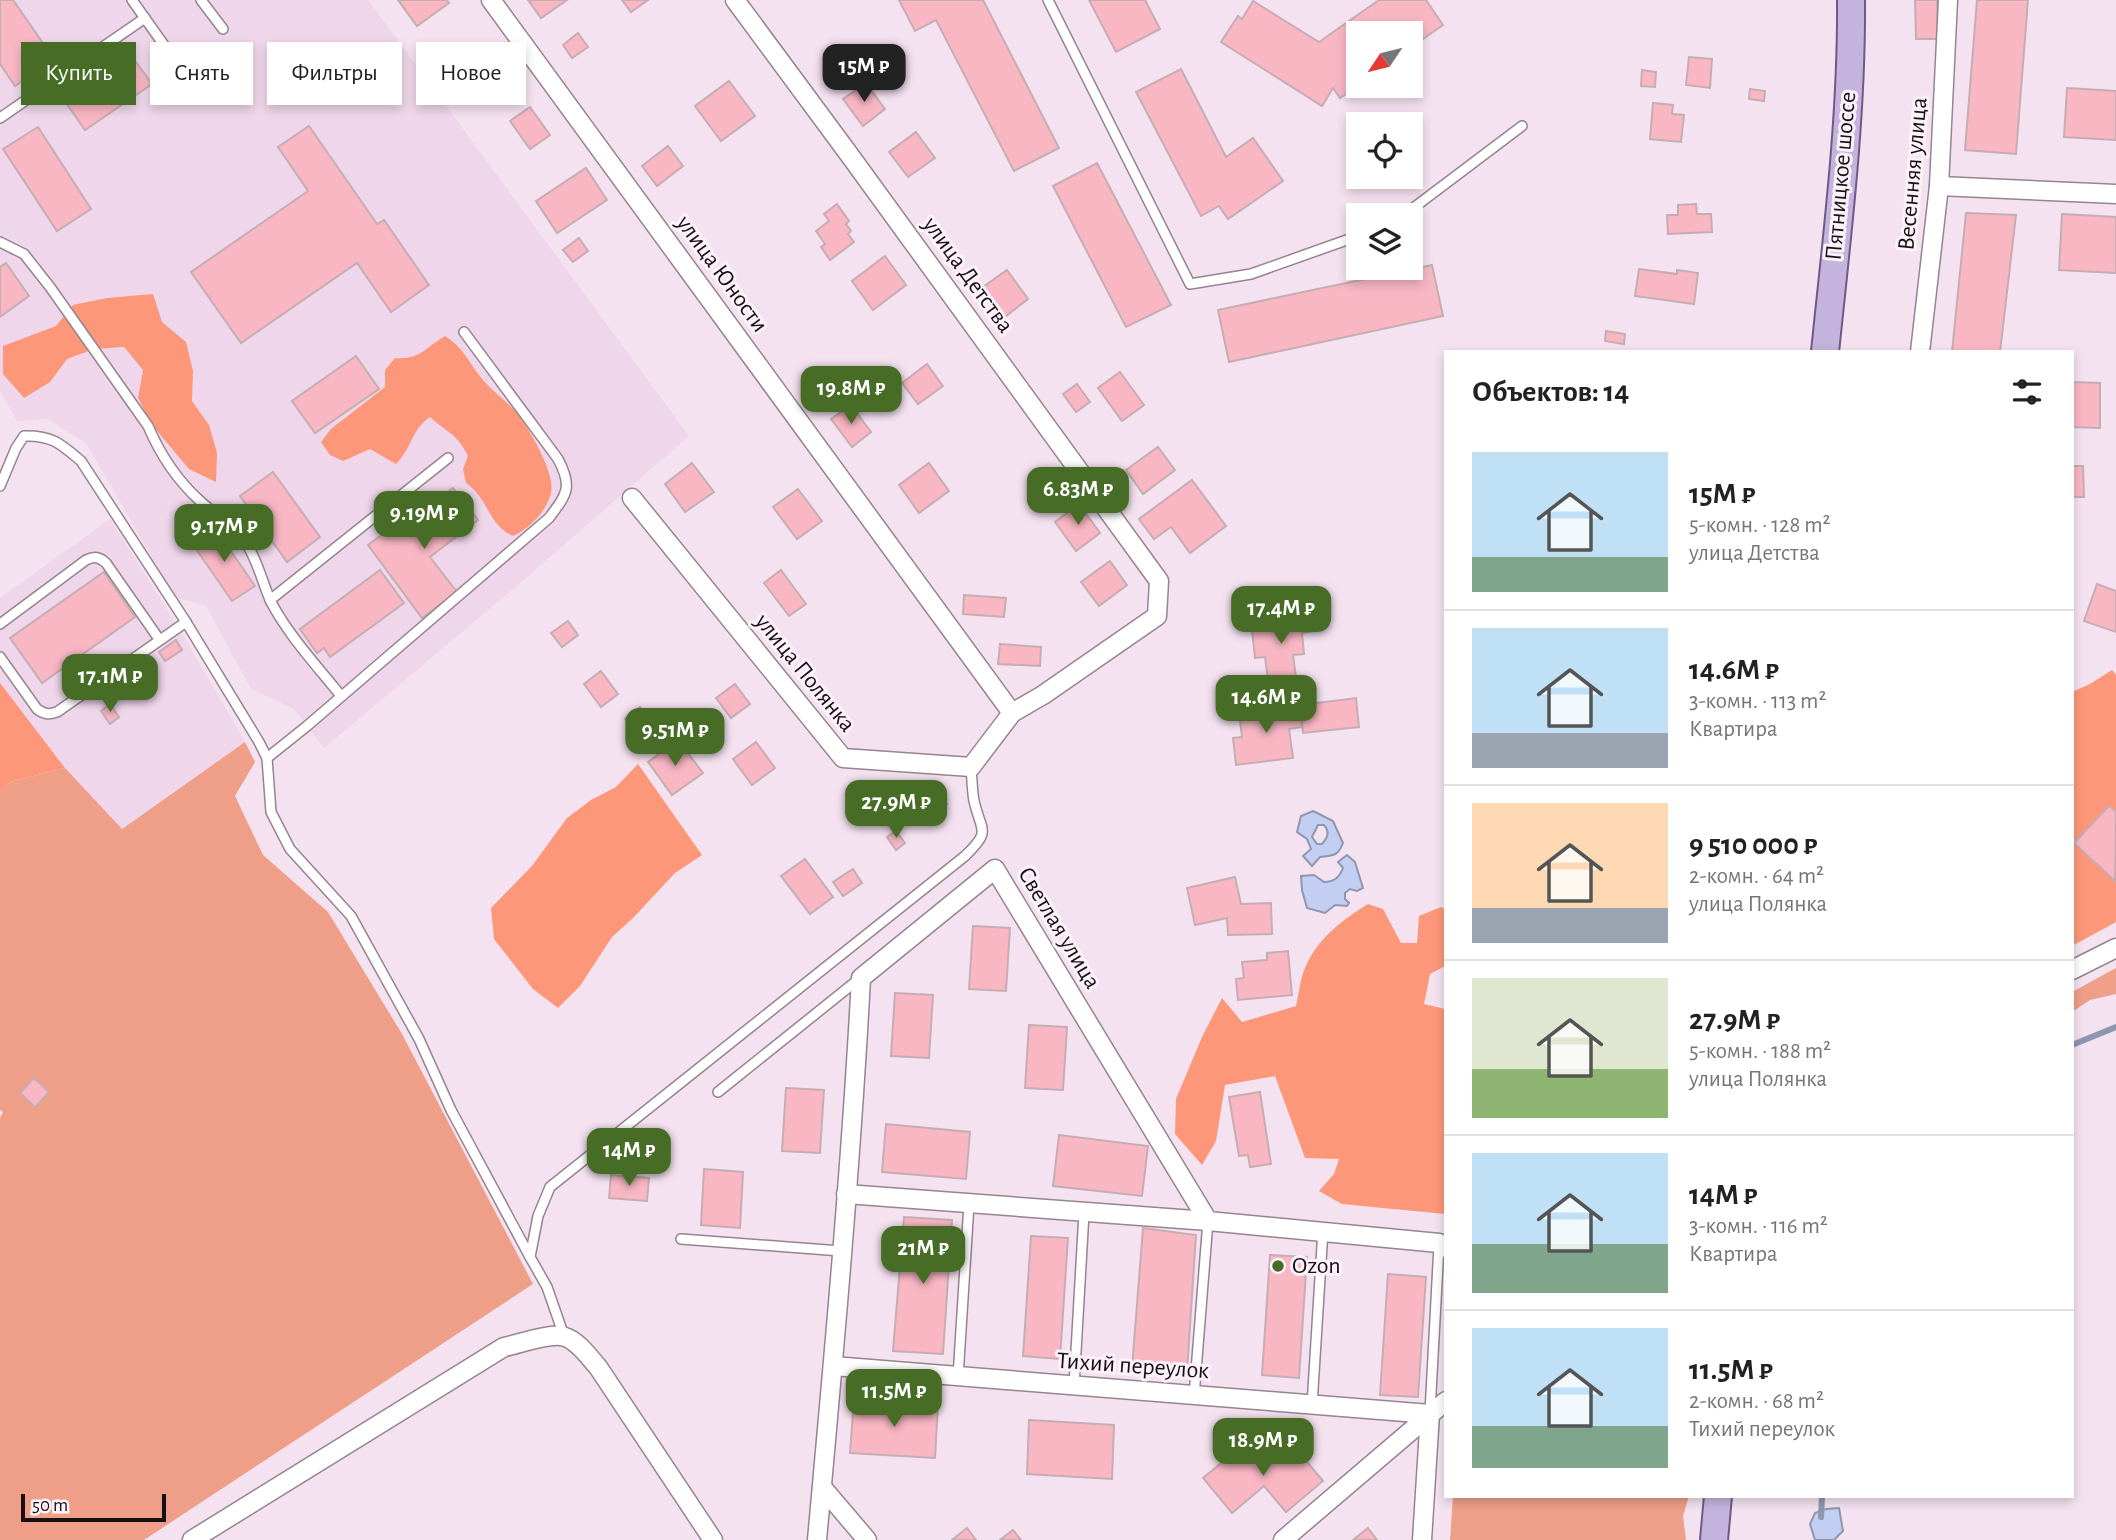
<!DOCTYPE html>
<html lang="ru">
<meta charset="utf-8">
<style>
:root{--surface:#fff;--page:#f6f6f6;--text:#222;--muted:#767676;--line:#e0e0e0;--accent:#476c25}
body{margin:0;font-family:"Alegreya Sans",sans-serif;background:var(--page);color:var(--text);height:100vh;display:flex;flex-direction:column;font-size:26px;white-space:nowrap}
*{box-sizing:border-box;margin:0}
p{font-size:23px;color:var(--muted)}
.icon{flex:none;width:38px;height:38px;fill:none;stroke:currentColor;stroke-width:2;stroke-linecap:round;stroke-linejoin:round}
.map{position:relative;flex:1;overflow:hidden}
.drawer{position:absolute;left:1444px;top:350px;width:630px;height:1148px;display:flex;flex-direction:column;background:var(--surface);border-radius:0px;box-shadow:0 4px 10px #0003}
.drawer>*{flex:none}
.banner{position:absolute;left:21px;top:42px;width:665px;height:63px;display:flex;gap:14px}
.needle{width:46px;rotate:235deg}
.tools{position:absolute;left:1346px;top:21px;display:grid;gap:14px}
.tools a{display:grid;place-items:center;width:77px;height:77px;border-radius:0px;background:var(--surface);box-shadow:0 4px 10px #0003;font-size:35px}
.scale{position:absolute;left:21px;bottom:18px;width:145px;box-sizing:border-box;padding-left:7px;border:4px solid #171015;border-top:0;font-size:19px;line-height:24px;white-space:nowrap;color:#171015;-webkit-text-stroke:5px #fdf2fa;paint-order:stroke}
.price{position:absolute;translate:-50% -60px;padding:0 16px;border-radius:14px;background:var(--accent);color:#fff;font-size:23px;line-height:46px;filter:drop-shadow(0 2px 4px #0008)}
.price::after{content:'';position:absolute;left:50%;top:42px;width:21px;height:16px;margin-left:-10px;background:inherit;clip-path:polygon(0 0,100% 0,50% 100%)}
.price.current{background:#222;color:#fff}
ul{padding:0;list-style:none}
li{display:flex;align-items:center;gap:21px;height:175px;padding:0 28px}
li+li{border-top:2px solid var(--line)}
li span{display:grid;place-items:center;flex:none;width:196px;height:140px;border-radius:0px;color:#555}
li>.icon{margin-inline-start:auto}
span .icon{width:84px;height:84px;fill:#fffc;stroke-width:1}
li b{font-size:30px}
h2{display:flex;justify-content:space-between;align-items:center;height:84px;padding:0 28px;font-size:30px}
.pill{padding:0 24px;border-radius:0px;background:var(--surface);box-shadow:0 4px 10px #0003;font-size:24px;line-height:63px}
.pill.current{background:var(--accent);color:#fff}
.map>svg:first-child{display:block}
.built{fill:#efd6ea}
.green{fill:#ef9f87}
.forest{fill:#fd9779}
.water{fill:#c2cff3;stroke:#8f96b0;stroke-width:2;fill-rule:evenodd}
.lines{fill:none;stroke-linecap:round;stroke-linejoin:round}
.stream{stroke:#8f96b0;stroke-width:6}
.building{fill:#f9b7c4;stroke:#c5adb2;stroke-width:2}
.lane-casing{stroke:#958491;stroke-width:12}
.street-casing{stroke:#958491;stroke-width:21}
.primary-casing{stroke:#6e5a89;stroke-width:30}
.lane{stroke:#fff;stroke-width:9}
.street{stroke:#fff;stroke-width:18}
.primary{stroke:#c4b4dd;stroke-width:26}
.poi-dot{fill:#476c25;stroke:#fdf2fa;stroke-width:2.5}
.labels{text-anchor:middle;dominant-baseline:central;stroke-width:6;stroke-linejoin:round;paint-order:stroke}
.street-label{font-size:24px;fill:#171015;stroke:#fdf2fa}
.poi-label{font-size:24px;fill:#171015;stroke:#fdf2fa;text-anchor:start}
</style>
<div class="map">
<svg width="2116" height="1540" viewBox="0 0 2116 1540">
<rect width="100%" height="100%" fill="#f5e2f0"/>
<g class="built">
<path d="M0,0H368L689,436L511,591L324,748L294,709L251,689L206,606L175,597L86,443L48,419L17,421L0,391Z"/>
<path d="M110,519L183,635L245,742L121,829L65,768L0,683V598Z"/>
</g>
<g class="green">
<path d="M245,742L255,762L235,796L263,855L328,912L402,1034L533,1284L144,1540H0V1118L3,1112L0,1110V791L10,782L65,768L122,829Z"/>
<path d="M2116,968V994L2090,1000L2072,1012V992Z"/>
<path d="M1453,1496H1689L1683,1516L1686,1540H1450Z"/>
</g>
<g class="forest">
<path d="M153,294L162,322L186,342L193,371L192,401L209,425L217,453L216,482L189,469L152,425L138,398L143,370L124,347L94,349L67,359L50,382L24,398L3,374V346L56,326L73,305L107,298Z"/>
<path d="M445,336C464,348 469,363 483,380C493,392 508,402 518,414C529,429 556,474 551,493C546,512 530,528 513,536C488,525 489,499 466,483L463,469L468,456C456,432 447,433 430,417C411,430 412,448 396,464L370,449L343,461L330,455L321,442L331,429L385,387V370L395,358C420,360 425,348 445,336Z"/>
<path d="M2112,670L2116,675V922L2072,946V692L2090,684Z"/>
<path d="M0,683L65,768L10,782L0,791Z"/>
<path d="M638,764L702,855L675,873L633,918L612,937L580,986L558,1008L533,989L494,939L491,908L532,866L567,818L591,800L616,787Z"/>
<path d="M1368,904L1383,909L1401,943H1417L1419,916L1441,907L1445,909V966L1430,974L1424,1004L1445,1009V1214L1342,1204L1319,1191L1334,1174L1339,1159L1305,1158L1275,1076L1225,1085L1216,1141L1202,1165L1175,1134L1176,1099L1202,1037L1222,998L1242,1022L1296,1006C1299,994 1300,979 1305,968C1317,939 1342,920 1368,904Z"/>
</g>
<g class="water">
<path d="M1313,811L1333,821L1343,843C1338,856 1334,855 1320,857L1312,866L1303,856L1311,849L1307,839L1297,832L1301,816ZM1318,825H1324C1330,832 1328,837 1322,844H1317L1312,837Z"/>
<path d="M1347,855L1355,862L1363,888L1357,891L1350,889L1345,893V899L1349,903L1347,906L1335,905L1325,913L1307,908L1302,890L1301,876L1314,875L1324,882C1334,882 1339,878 1343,868L1338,862Z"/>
<path d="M1839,1508L1843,1531L1834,1540H1815L1810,1524L1815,1513L1826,1509Z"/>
</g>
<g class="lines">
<g class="stream">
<path d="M2072,1045L2116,1027"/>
<path d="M1821,1517L1822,1496"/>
</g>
</g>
<g class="building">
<path d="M0,0H13L54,59L15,86L0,64Z"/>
<path d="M398,0H447L449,3L417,26Z"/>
<path d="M528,0H567L541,18Z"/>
<path d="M622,0H648L631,12Z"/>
<path d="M899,0H983L1059,148L1014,171L936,20L915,31Z"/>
<path d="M1089,0H1145L1160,29L1116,52Z"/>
<path d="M1379,0H1426L1443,25L1410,48V33H1358V85L1340,98L1333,88L1322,106L1221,42L1238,16L1242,19L1253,1L1319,42Z"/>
<path d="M1915,0H1937L1938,39H1916Z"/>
<path d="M1977,0H2028L2016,154L1965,150Z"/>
<path d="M578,33L588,47L572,58L563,45Z"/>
<path d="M128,51L152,84L85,130L62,97Z"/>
<path d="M1689,57L1712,59L1710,88L1686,85Z"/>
<path d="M1181,69L1226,157L1253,138L1283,181L1228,219L1219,206L1201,216L1136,92Z"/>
<path d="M1642,70L1656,72L1655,87L1641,86Z"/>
<path d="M729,81L755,116L721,141L695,106Z"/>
<path d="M866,83L885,109L863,126L843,99Z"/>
<path d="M2067,88L2116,91V140L2064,137Z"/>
<path d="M1750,89L1765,91L1764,101L1749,99Z"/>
<path d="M1653,103L1673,105L1672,114L1684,115L1681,142L1650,139Z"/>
<path d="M530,107L550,135L530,149L510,121Z"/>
<path d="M309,126L377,224L384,220L429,285L391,312L357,263L241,343L191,272L308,191L278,147Z"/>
<path d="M38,127L91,209L57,231L3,149Z"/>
<path d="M916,132L935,158L908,177L889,152Z"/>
<path d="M668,146L683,166L657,186L642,166Z"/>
<path d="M1097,163L1171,305L1126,327L1053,186Z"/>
<path d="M586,168L607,200L557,233L536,201Z"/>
<path d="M837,204L849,221L846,224L851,231L848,234L854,242L830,260L821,247L825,244L816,231L829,221L824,214Z"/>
<path d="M1696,204L1697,214H1711L1712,232L1668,234L1667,215H1678V205Z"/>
<path d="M1966,213L2016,215L2000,352H1952Z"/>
<path d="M2062,214L2116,217V273L2059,270Z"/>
<path d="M579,238L588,251L573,262L563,250Z"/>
<path d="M885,256L906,285L873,310L852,281Z"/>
<path d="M6,263L29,296L0,317V267Z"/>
<path d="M1432,265L1443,316L1229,362L1218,310Z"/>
<path d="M1639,269L1677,274V270L1698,273L1694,304L1635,296Z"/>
<path d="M1007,270L1028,299L1001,320L979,290Z"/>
<path d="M1606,331L1625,334L1624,344L1605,341Z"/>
<path d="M356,356L379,389L315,433L292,401Z"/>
<path d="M927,364L943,386L918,404L902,383Z"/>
<path d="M2072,370L2073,382L2100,383V428L2072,427Z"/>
<path d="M1120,372L1144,405L1122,421L1098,388Z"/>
<path d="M1077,384L1090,402L1076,412L1063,394Z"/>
<path d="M851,405L871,432L852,447L831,419Z"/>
<path d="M1158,447L1175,470L1143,494L1126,470Z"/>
<path d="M692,463L714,492L685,512L665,484Z"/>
<path d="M929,463L949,491L919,513L899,485Z"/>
<path d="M2072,466H2083L2084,497H2072Z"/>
<path d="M273,472L320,537L287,562L240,496Z"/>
<path d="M1192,480L1226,526L1190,553L1171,527L1154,539L1139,519Z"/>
<path d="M453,488L478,520L430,557L457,592L422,618L368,545L387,531L390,536Z"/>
<path d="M798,489L822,521L797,539L773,507Z"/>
<path d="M1079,504L1100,533L1076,551L1055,522Z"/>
<path d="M215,528L255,586L232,601L192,543Z"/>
<path d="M1110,561L1127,585L1099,606L1081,582Z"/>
<path d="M380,570L404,603L330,657L324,648L317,653L300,629Z"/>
<path d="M781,570L806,604L789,616L764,583Z"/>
<path d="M104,572L135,617L42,683L10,638Z"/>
<path d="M2097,584L2116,591V632L2084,621Z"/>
<path d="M964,595L1006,598L1004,617L963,614Z"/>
<path d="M1311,613L1314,631L1302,633L1304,654L1293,655L1297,685L1269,688L1265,657L1255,658L1251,621Z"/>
<path d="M568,621L578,635L562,647L551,633Z"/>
<path d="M176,640L182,650L165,661L159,652Z"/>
<path d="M1000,644L1041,647L1040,666L998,664Z"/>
<path d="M601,671L618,694L601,707L584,684Z"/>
<path d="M735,684L750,704L731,718L716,698Z"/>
<path d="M1356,698L1359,727L1303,733L1300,705Z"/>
<path d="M110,704L119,717L110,724L101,711Z"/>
<path d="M1300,705L1302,727L1289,729L1293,758L1236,765L1233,738L1242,737L1239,712Z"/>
<path d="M640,707L655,728L640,739L625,719Z"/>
<path d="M678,740L703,773L672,795L648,762Z"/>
<path d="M756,742L775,768L752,785L733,759Z"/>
<path d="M937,788L947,804L922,819L912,804Z"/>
<path d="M2109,806L2116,812L2115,881L2074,843Z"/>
<path d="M896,831L905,843L896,850L887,837Z"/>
<path d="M805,859L833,897L810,914L781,876Z"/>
<path d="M853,869L862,883L843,896L833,882Z"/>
<path d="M1235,877L1241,904L1271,903L1272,934L1228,935L1227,918L1195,925L1187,888Z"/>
<path d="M973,926L1010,928L1006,991L969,989Z"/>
<path d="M1288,951L1292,995L1238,1000L1236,979L1244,978L1242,962L1267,960V953Z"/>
<path d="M895,993L933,995L929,1058L891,1056Z"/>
<path d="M1029,1025L1067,1027L1063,1090L1025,1088Z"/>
<path d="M34,1078L49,1092L35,1107L20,1093Z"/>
<path d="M786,1088L824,1090L820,1153L782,1151Z"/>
<path d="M1260,1092L1271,1164L1250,1167L1248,1155L1239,1156L1229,1097Z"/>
<path d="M886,1124L970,1132L966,1179L882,1172Z"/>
<path d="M1059,1135L1148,1146L1142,1196L1053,1186Z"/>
<path d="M704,1169L743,1172L740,1228L701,1225Z"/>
<path d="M611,1175L649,1178L647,1201L609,1198Z"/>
<path d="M904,1217L952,1220L943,1354L893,1351Z"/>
<path d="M1143,1228L1196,1235L1187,1371L1132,1368Z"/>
<path d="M1031,1236L1068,1238L1060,1359L1023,1356Z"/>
<path d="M1270,1255L1307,1257L1299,1378L1262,1375Z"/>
<path d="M1388,1274L1426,1277L1418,1397L1380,1395Z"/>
<path d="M854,1399L938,1404L935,1458L850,1453Z"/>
<path d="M1029,1420L1114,1425L1112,1479L1027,1474Z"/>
<path d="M1246,1443L1266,1466L1292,1444L1323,1481L1286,1512L1264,1486L1232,1513L1203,1478Z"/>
<path d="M967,1528L976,1540H952Z"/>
<path d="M1368,1528L1377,1540H1353Z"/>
<path d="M1013,1530L1021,1540H1000Z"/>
</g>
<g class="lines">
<g class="lane-casing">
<g id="lane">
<path d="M132,0L198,93"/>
<path d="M201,0L223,29"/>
<path d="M1048,0L1190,284L1251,274L1358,236"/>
<path d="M0,118L145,18"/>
<path d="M1404,215L1522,126"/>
<path d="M0,242L24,254L50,287L148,426C160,454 176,479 199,500C216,516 231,522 246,543C258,561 262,582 271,602C289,636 317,666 341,696"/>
<path d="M0,486L16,448L24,436C52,435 61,444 81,461L186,622L259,742L267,758L271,812L290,849L351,916L419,1039L451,1110L530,1257"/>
<path d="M270,600L448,458"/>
<path d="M0,624L86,560C95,556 99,557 106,563L159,639"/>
<path d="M0,657L37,709C44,714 48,715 57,712L186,622"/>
<path d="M267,758L307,726L549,518C567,494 573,487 558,459L464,332"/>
<path d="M718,1092L859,979"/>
<path d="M681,1239L841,1251"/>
<path d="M564,1336L547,1287L530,1257L538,1216L550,1187L965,856C992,830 981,832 974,801C972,790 972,778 971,767"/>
<path d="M958,1377L969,1204"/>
<path d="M1074,1386L1084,1213"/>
<path d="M1194,1396L1208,1221"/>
<path d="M1312,1405L1323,1230"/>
<path d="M1430,1412L1439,1245"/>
</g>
</g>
<g class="street-casing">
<g id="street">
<path d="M491,0L1012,713"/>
<path d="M1939,186L2116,194"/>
<path d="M1920,352L1939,186L1948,0"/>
<path d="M632,498L843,758L971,767L1012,713L1043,695L1157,616L1159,581L851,157L735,0"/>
<path d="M2072,970L2116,948"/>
<path d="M846,1194L1208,1221"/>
<path d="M833,1366L1430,1414L1422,1540"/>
<path d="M822,1487L867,1540"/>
<path d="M192,1540L504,1347C519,1344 552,1332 565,1337C578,1341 589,1357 598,1367L713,1540"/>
<path d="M817,1540C834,1353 851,1166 861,978L995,869L1208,1221L1439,1243L1446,1248"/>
<path d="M1283,1540L1446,1401"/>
</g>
</g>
<g class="primary-casing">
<g id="primary">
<path d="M1825,352C1837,235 1852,118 1851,0"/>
<path d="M1714,1540L1718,1496"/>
</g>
</g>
<use href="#lane" class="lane"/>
<use href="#street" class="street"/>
<use href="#primary" class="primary"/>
</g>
<circle class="poi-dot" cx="1278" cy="1266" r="7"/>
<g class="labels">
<g class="street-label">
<text transform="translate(1913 174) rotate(-85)">Весенняя улица</text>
<text transform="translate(1841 176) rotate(-85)">Пятницкое шоссе</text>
<text transform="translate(722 274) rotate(54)">улица Юности</text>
<text transform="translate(968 275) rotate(54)">улица Детства</text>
<text transform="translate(805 673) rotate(51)">улица Полянка</text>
<text transform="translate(1059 928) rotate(59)">Светлая улица</text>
<text transform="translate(1133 1366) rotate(4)">Тихий переулок</text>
</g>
<g class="poi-label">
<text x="1292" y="1266">Ozon</text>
</g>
</g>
</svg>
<div class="tools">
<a><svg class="needle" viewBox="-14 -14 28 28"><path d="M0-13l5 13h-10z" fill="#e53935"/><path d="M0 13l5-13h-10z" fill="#767676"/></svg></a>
<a><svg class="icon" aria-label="locate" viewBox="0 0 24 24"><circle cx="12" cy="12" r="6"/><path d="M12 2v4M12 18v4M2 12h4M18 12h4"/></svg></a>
<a><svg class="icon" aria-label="layers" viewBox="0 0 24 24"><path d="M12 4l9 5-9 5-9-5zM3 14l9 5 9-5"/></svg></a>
</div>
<div class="scale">50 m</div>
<b class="price current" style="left:864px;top:104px">15M ₽</b>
<b class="price" style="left:851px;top:426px">19.8M ₽</b>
<b class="price" style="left:1078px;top:527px">6.83M ₽</b>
<b class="price" style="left:424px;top:551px">9.19M ₽</b>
<b class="price" style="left:224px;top:564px">9.17M ₽</b>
<b class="price" style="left:1281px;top:646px">17.4M ₽</b>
<b class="price" style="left:110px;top:714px">17.1M ₽</b>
<b class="price" style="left:1266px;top:735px">14.6M ₽</b>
<b class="price" style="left:675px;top:768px">9.51M ₽</b>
<b class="price" style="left:896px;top:840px">27.9M ₽</b>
<b class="price" style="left:629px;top:1188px">14M ₽</b>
<b class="price" style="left:923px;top:1286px">21M ₽</b>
<b class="price" style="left:894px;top:1429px">11.5M ₽</b>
<b class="price" style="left:1263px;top:1478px">18.9M ₽</b>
<div class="banner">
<a class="pill current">Купить</a>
<a class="pill">Снять</a>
<a class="pill">Фильтры</a>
<a class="pill">Новое</a>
</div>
<section class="drawer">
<h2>Объектов: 14<svg class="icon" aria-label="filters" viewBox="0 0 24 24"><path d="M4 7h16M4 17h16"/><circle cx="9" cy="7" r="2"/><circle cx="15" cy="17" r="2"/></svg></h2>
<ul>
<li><span style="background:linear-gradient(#bfe0f5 75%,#7fa58c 0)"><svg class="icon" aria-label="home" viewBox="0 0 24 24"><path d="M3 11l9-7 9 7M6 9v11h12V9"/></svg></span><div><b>15M ₽</b><p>5-комн. · 128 m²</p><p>улица Детства</p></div></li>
<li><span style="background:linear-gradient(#bfe0f5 75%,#9aa5b1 0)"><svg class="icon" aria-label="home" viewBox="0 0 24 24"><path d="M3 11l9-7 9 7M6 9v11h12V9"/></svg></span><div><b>14.6M ₽</b><p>3-комн. · 113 m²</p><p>Квартира</p></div></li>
<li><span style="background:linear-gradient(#ffd9b3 75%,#9aa5b1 0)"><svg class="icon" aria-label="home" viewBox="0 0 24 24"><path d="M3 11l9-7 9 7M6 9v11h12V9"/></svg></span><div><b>9 510 000 ₽</b><p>2-комн. · 64 m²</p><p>улица Полянка</p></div></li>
<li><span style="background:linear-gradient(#dfe7d0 65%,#8fb573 0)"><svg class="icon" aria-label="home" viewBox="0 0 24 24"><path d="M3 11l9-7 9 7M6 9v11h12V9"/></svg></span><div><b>27.9M ₽</b><p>5-комн. · 188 m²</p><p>улица Полянка</p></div></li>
<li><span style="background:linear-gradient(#bfe0f5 65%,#7fa58c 0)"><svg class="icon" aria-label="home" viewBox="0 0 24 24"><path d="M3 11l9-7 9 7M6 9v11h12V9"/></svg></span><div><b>14M ₽</b><p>3-комн. · 116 m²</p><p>Квартира</p></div></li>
<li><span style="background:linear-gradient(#bfe0f5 70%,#7fa58c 0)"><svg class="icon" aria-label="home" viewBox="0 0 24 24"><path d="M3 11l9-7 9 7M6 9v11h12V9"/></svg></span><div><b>11.5M ₽</b><p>2-комн. · 68 m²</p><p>Тихий переулок</p></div></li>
</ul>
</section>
</div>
